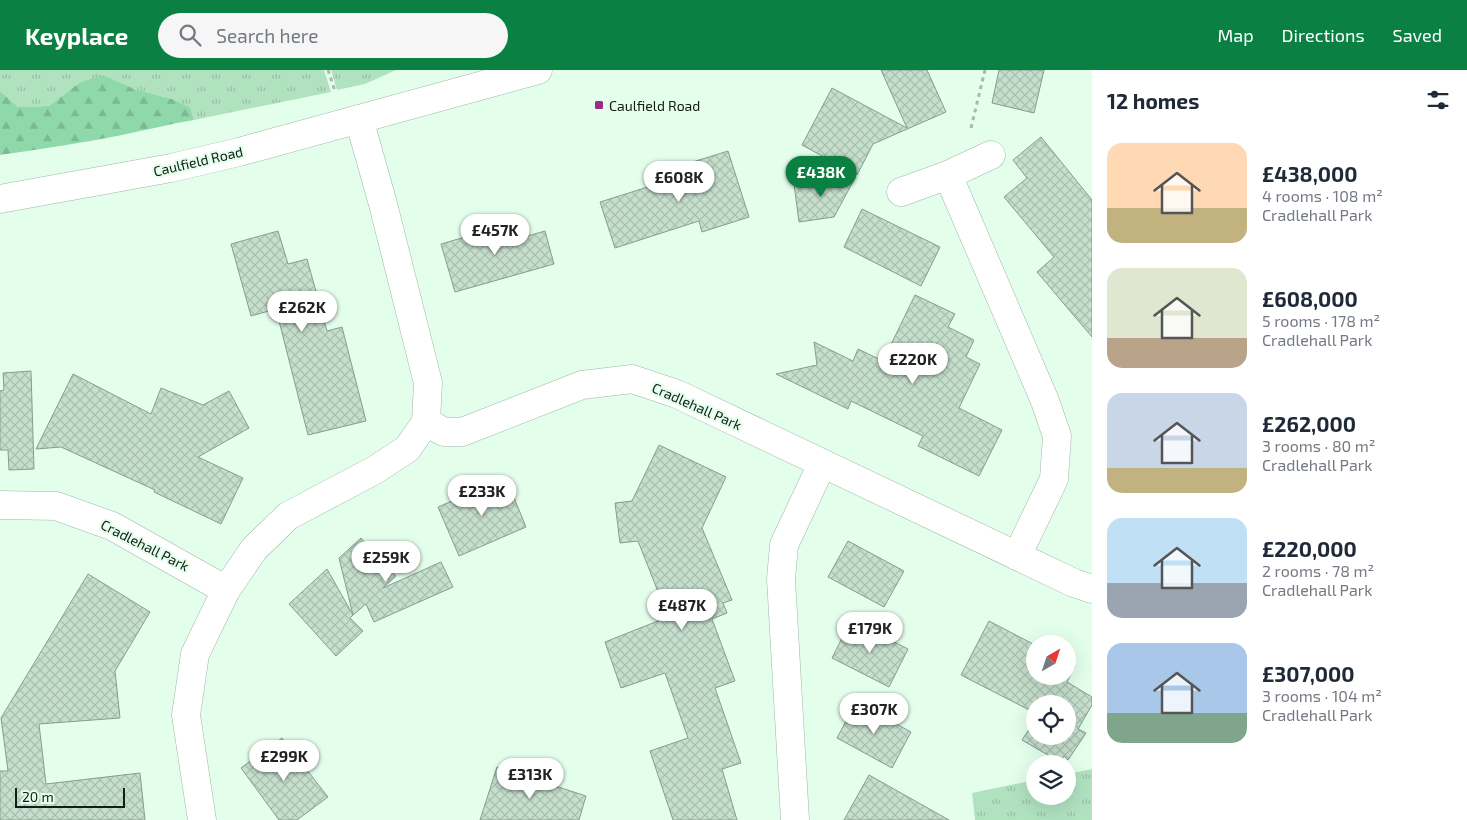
<!DOCTYPE html>
<meta charset="utf-8">
<style>
:root{--surface:#fff;--page:#f6f6f7;--text:#1f2937;--muted:#747a83;--accent:#0b8043}
body{margin:0;font-family:"Exo 2",sans-serif;background:var(--page);color:var(--text);height:100vh;display:flex;flex-direction:column;font-size:19px;white-space:nowrap}
*{box-sizing:border-box;margin:0}
p{font-size:16px;color:var(--muted)}
.icon{flex:none;width:28px;height:28px;fill:none;stroke:currentColor;stroke-width:2;stroke-linecap:round;stroke-linejoin:round}
.map{position:relative;flex:1;overflow:hidden}
.panel{display:flex;flex-direction:column;background:var(--surface);width:375px}
.panel>*{flex:none}
.needle{width:32px;rotate:39deg}
.buttons{position:absolute;left:1026px;top:565px;display:grid;gap:10px}
.buttons a{display:grid;place-items:center;width:50px;height:50px;border-radius:50%;background:var(--surface);box-shadow:0 5px 20px #0002;font-size:25px}
.scale{position:absolute;left:15px;bottom:12px;width:110px;box-sizing:border-box;padding-left:5px;border:2px solid #131c16;border-top:0;font-size:14px;line-height:18px;white-space:nowrap;color:#131c16;-webkit-text-stroke:4px #e4feec;paint-order:stroke}
.price{position:absolute;translate:-50% -42px;padding:0 11px;border-radius:18px;background:#fff;color:#222;font-size:16px;line-height:32px;filter:drop-shadow(0 1px 2px #0008)}
.price::after{content:'';position:absolute;left:50%;top:30px;width:15px;height:11px;margin-left:-8px;background:inherit;clip-path:polygon(0 0,100% 0,50% 100%)}
.price.selected{background:var(--accent);color:#fff}
ul{padding:0;list-style:none}
li{display:flex;align-items:center;gap:15px;height:125px;padding:0 15px}
li span{display:grid;place-items:center;flex:none;width:140px;height:100px;border-radius:15px;color:#555}
li>.icon{margin-inline-start:auto}
span .icon{width:60px;height:60px;fill:#fffc;stroke-width:1}
li b{font-size:21px}
h2{display:flex;justify-content:space-between;align-items:center;height:60px;padding:0 15px;font-size:21px}
header{display:flex;align-items:center;gap:30px;box-sizing:border-box;height:70px;padding:0 25px;background:var(--accent);color:#fff}
header strong{font-size:24px}
nav{display:flex;gap:28px;margin-inline-start:auto;font-size:18px}
.search{width:350px;height:45px;background:var(--page);display:flex;align-items:center;gap:12px;box-sizing:border-box;padding:0 18px;border-radius:28px;color:var(--muted);font-size:19px}
main{display:flex;flex:1;min-height:0}
.map>svg:first-child{display:block}
.grass{fill:url(#grass-tufts)}
.forest{fill:url(#forest-firs)}
.building{fill:url(#building-cross-hatch);stroke:#859d8d}
.lines{fill:none;stroke-linecap:round;stroke-linejoin:round}
.minor-casing{stroke:#9fb7a6;stroke-width:29}
.tertiary-casing{stroke:#9fb7a6;stroke-width:29}
.path{stroke:#a5baac;stroke-width:3;stroke-dasharray:4 4;stroke-linecap:butt}
.minor{stroke:#fff;stroke-width:28}
.tertiary{stroke:#fff;stroke-width:28}
.poi-dot{fill:#9b2b89;stroke:#e4feec;stroke-width:2}
.labels{text-anchor:middle;dominant-baseline:central;stroke-width:4.5;stroke-linejoin:round;paint-order:stroke}
.poi-label{font-size:14px;fill:#131c16;stroke:#e4feec;text-anchor:start}
.street-label{font-size:14px;fill:#131c16;stroke:#e4feec}
</style>
<header>
<strong>Keyplace</strong>
<div class="search"><svg class="icon" aria-label="search" viewBox="0 0 24 24"><circle cx="10" cy="10" r="6"/><path d="M15 15l6 6"/></svg>Search here</div>
<nav><a>Map</a><a>Directions</a><a>Saved</a></nav>
</header>
<main>
<div class="map">
<svg width="1092" height="750" viewBox="0 0 1092 750">
<defs>
<pattern id="grass-tufts" width="24" height="20" patternUnits="userSpaceOnUse" patternTransform="scale(1.25)"><rect width="24" height="20" fill="#b0e2c0"/><path d="M3 7l-1-3M5 7V3M7 7l1-3M15 17l-1-3M17 17v-4M19 17l1-3" fill="none" stroke="#96c1a4"/></pattern>
<pattern id="forest-firs" width="22" height="20" patternUnits="userSpaceOnUse" patternTransform="scale(1.25)"><rect width="22" height="20" fill="#8fd8a9"/><path d="M5 1l3.5 6h-7zM16 11l3.5 6h-7z" fill="#7ab991"/></pattern>
<pattern id="building-cross-hatch" width="8" height="8" patternUnits="userSpaceOnUse" patternTransform="scale(1.25)"><rect width="8" height="8" fill="#c6dfcd"/><path d="M0 0l8 8M0 8l8-8" fill="none" stroke="#a9bfaf"/></pattern>
</defs>
<rect width="100%" height="100%" fill="#e4feec"/>
<g class="grass">
<path d="M0,0H324L331,22L194,50L190,37L172,29L134,19L79,13L49,36L18,37L0,21Z"/>
<path d="M331,0H396L365,14L337,20Z"/>
<path d="M1092,699V750H975L972,723L1035,710V726H1068V704Z"/>
</g>
<path class="forest" d="M103,5L134,19L172,29L190,37L194,50C170,54 146,60 122,65C82,73 41,79 0,85V21L18,37L49,36L79,13Z"/>
<g class="building">
<path d="M881,0H927L946,42L873,74L857,105L802,75L832,18L907,58Z"/>
<path d="M999,0H1044L1034,43L992,33Z"/>
<path d="M1041,67L1092,130V267L1037,202L1054,187L1004,127L1027,108L1013,90Z"/>
<path d="M728,81L749,147L702,162L699,151L615,178L600,132L686,105L683,95Z"/>
<path d="M856,106L834,147L799,152L794,114Z"/>
<path d="M862,139L940,177L921,216L844,177Z"/>
<path d="M513,153L517,169L545,161L554,194L455,222L441,174Z"/>
<path d="M278,161L288,194L307,189L327,261L342,257L366,351L308,365L276,239L251,246L231,174Z"/>
<path d="M915,225L955,244L948,257L974,270L966,287L980,294L959,338L1002,360L979,406L918,376L923,366L851,331L848,339L776,304L817,295L814,272L853,291L858,279L883,291Z"/>
<path d="M31,301L34,399L9,400L8,380H0V321L4,320L3,303Z"/>
<path d="M73,304L151,344L161,318L203,335L229,321L249,358L198,387L243,408L221,454L154,422L155,420L61,377L36,379Z"/>
<path d="M659,375L726,407L702,458L732,530L723,533L727,543L712,549L735,611L715,618L741,693L722,699L737,750H673L650,681L688,668L665,603L621,618L605,572L668,547L638,471L620,473L615,433L632,431Z"/>
<path d="M506,408L526,457L459,486L438,437Z"/>
<path d="M361,468L396,506L383,518L441,492L453,517L374,552L366,534L353,545L339,488Z"/>
<path d="M848,471L904,501L884,537L828,507Z"/>
<path d="M327,499L353,545L350,548L363,561L336,586L289,534Z"/>
<path d="M88,504L150,542L115,601L120,648L39,654L46,714L140,703L145,750H0V701H8L1,648Z"/>
<path d="M851,550L908,579L889,617L832,588Z"/>
<path d="M989,551L1035,575V606H1068V592L1075,596L1067,612L1092,627V635L1078,659L1086,663L1068,690L1064,686L1060,692L1022,670L1035,650V666H1068V634H1035V643L961,605Z"/>
<path d="M856,632L911,662L892,698L837,668Z"/>
<path d="M282,668L328,727L297,750H279L241,698Z"/>
<path d="M497,697L586,726L579,750H480Z"/>
<path d="M869,705L949,750H844Z"/>
</g>
<g class="lines">
<g class="minor-casing">
<g id="minor">
<path d="M948,105L1045,331L1057,366L1054,409L1017,486"/>
<path d="M901,122L948,105L991,85"/>
<path d="M426,352L444,362H462L582,315L632,309L677,324L1074,513L1092,519"/>
<path d="M0,435L56,436L112,456L226,520"/>
<path d="M202,750L186,645L195,584L226,520L254,479L288,446L375,400L407,379L426,352L428,313L383,134L359,49"/>
<path d="M795,750L781,509L784,475L822,394"/>
</g>
</g>
<g class="tertiary-casing">
<path id="tertiary" d="M0,129L171,98L239,82L538,0"/>
</g>
<g class="path">
<path d="M328,0L335,21"/>
<path d="M971,58L985,0"/>
</g>
<use href="#minor" class="minor"/>
<use href="#tertiary" class="tertiary"/>
</g>
<rect class="poi-dot" x="594" y="30" width="10" height="10" rx="2.5"/>
<g class="labels">
<g class="poi-label">
<text x="609" y="35">Caulfield Road</text>
</g>
<g class="street-label">
<text transform="translate(198 91) rotate(-13)">Caulfield Road</text>
<text transform="translate(697 336) rotate(24)">Cradlehall Park</text>
<text transform="translate(145 475) rotate(27)">Cradlehall Park</text>
</g>
</g>
</svg>
<div class="buttons">
<a><svg class="needle" viewBox="-14 -14 28 28"><path d="M0-13l5 13h-10z" fill="#e53935"/><path d="M0 13l5-13h-10z" fill="#747a83"/></svg></a>
<a><svg class="icon" aria-label="locate" viewBox="0 0 24 24"><circle cx="12" cy="12" r="6"/><path d="M12 2v4M12 18v4M2 12h4M18 12h4"/></svg></a>
<a><svg class="icon" aria-label="layers" viewBox="0 0 24 24"><path d="M12 4l9 5-9 5-9-5zM3 14l9 5 9-5"/></svg></a>
</div>
<div class="scale">20 m</div>
<b class="price selected" style="left:821px;top:128px">£438K</b>
<b class="price" style="left:679px;top:133px">£608K</b>
<b class="price" style="left:495px;top:186px">£457K</b>
<b class="price" style="left:302px;top:263px">£262K</b>
<b class="price" style="left:913px;top:315px">£220K</b>
<b class="price" style="left:482px;top:447px">£233K</b>
<b class="price" style="left:386px;top:513px">£259K</b>
<b class="price" style="left:682px;top:561px">£487K</b>
<b class="price" style="left:870px;top:584px">£179K</b>
<b class="price" style="left:874px;top:665px">£307K</b>
<b class="price" style="left:284px;top:712px">£299K</b>
<b class="price" style="left:530px;top:730px">£313K</b>
</div>
<section class="panel">
<h2>12 homes<svg class="icon" aria-label="filters" viewBox="0 0 24 24"><path d="M4 7h16M4 17h16"/><circle cx="9" cy="7" r="2"/><circle cx="15" cy="17" r="2"/></svg></h2>
<ul>
<li><span style="background:linear-gradient(#ffd9b3 65%,#c2b280 0)"><svg class="icon" aria-label="home" viewBox="0 0 24 24"><path d="M3 11l9-7 9 7M6 9v11h12V9"/></svg></span><div><b>£438,000</b><p>4 rooms · 108 m²</p><p>Cradlehall Park</p></div></li>
<li><span style="background:linear-gradient(#dfe7d0 70%,#b9a48a 0)"><svg class="icon" aria-label="home" viewBox="0 0 24 24"><path d="M3 11l9-7 9 7M6 9v11h12V9"/></svg></span><div><b>£608,000</b><p>5 rooms · 178 m²</p><p>Cradlehall Park</p></div></li>
<li><span style="background:linear-gradient(#c9d6e8 75%,#c2b280 0)"><svg class="icon" aria-label="home" viewBox="0 0 24 24"><path d="M3 11l9-7 9 7M6 9v11h12V9"/></svg></span><div><b>£262,000</b><p>3 rooms · 80 m²</p><p>Cradlehall Park</p></div></li>
<li><span style="background:linear-gradient(#bfe0f5 65%,#9aa5b1 0)"><svg class="icon" aria-label="home" viewBox="0 0 24 24"><path d="M3 11l9-7 9 7M6 9v11h12V9"/></svg></span><div><b>£220,000</b><p>2 rooms · 78 m²</p><p>Cradlehall Park</p></div></li>
<li><span style="background:linear-gradient(#a9c7e8 70%,#7fa58c 0)"><svg class="icon" aria-label="home" viewBox="0 0 24 24"><path d="M3 11l9-7 9 7M6 9v11h12V9"/></svg></span><div><b>£307,000</b><p>3 rooms · 104 m²</p><p>Cradlehall Park</p></div></li>
</ul>
</section>
</main>
